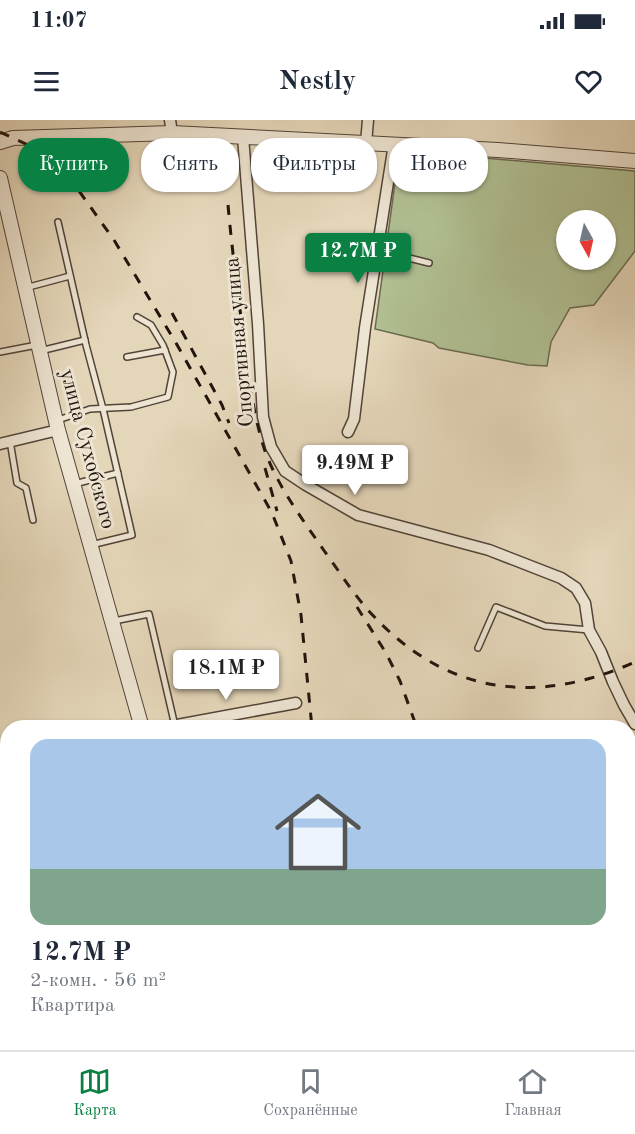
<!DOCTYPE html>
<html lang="ru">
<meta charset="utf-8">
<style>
:root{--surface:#fff;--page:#f6f6f7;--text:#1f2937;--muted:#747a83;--line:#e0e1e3;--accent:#0b8043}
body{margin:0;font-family:"Old Standard TT",serif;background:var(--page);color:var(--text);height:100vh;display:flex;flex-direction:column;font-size:22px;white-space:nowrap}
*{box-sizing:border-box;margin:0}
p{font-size:20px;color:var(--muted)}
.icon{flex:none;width:33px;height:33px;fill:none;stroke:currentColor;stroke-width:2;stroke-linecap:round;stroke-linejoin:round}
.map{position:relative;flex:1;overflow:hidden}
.panel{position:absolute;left:0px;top:600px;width:636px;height:330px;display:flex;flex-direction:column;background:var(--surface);border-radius:24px 24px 0 0;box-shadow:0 2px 4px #0004}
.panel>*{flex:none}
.top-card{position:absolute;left:18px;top:18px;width:600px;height:54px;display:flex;gap:12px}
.needle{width:39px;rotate:172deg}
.tools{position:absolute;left:556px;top:90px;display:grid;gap:12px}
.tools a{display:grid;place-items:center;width:60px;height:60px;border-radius:50%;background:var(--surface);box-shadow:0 2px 4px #0004;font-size:30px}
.price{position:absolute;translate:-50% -51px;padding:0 14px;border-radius:6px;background:#fff;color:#222;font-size:20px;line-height:39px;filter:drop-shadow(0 2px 3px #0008)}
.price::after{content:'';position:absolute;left:50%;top:36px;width:18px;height:14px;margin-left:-9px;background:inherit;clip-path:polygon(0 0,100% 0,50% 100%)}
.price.current{background:var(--accent);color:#fff}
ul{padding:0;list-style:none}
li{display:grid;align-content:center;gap:12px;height:318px;padding:0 30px}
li+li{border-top:2px solid var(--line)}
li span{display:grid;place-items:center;height:186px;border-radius:18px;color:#555}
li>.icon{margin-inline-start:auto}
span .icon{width:108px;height:108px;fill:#fffc;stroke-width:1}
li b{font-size:26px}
.pill{padding:0 21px;border-radius:24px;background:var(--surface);box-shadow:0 2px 4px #0004;font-size:21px;line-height:54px}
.pill.current{background:var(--accent);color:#fff}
.status{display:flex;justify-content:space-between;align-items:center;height:42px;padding:0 30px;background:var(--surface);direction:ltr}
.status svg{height:16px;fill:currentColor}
header{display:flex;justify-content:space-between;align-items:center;height:78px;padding:0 30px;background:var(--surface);font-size:27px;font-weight:600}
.tabs{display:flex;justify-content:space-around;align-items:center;height:84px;border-top:2px solid var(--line);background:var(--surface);font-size:16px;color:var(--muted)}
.tabs a{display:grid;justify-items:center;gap:3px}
.tabs .current{color:var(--accent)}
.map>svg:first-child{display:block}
.green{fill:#b0bf92;stroke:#696a50;stroke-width:1.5;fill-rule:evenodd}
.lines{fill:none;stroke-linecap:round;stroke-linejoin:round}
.service-casing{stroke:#524438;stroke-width:8}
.minor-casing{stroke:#524438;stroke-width:13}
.tertiary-casing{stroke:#524438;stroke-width:16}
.path{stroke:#22140d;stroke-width:1.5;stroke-dasharray:1.5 3;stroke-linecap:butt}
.service{stroke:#ede4d2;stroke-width:5}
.minor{stroke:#ede4d2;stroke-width:10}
.tertiary{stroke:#ede4d2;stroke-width:14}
.rail{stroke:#22140d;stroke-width:3;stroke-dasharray:10 10;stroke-linecap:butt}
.labels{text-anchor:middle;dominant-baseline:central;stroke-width:6;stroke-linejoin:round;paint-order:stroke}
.street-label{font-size:21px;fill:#22140d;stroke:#ede4d2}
</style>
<div class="status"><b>11:07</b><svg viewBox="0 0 49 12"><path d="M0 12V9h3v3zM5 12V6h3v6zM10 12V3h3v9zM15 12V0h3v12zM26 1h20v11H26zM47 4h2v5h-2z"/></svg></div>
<header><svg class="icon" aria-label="menu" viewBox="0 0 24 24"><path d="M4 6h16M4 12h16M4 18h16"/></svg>Nestly<svg class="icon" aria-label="heart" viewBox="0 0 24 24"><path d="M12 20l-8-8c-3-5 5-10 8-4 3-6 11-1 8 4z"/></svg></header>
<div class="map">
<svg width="635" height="930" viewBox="0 0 635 930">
<rect width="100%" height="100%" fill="#e4d6b9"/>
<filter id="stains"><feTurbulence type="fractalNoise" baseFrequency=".00333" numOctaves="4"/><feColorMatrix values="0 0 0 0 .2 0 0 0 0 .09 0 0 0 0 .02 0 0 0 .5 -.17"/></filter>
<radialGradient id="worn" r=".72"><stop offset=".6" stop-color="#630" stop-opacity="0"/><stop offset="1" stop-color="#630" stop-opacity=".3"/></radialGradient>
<g class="green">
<path d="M427,33L635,51V131L594,185L570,188L551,222L547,246L528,245L439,228L433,223L375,209L395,63L410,37ZM567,100H606V140H567Z"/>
<path d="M213,923V922L287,923L286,930H215Z"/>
</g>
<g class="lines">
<g class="service-casing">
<g id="service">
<path d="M58,102L86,225L103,289L132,415L91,425"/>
<path d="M377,138H409L429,143"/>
<path d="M25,168L70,156"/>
<path d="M40,231L85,220"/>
<path d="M0,232L37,225"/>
<path d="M127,237L165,230"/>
<path d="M58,300L90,289L131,287L168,277L173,252L163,225L151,205L137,197"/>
<path d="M10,321L17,363L26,368L33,400"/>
<path d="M74,364L118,353"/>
<path d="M114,501L149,494L175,606"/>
<path d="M478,528L496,487L545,506L589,510"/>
<path d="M302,930L303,924"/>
</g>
</g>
<g class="minor-casing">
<g id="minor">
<path d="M170,0L172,13"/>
<path d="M243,17L258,204L263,297L271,327L285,351L306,365L358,395L489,430L561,458L576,468L585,483L589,510L601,532L613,562L624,585L635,604"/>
<path d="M366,23L368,0"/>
<path d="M348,312L354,299L365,208L394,24"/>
<path d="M0,324L58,310"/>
<path d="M161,608L296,583"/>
<path d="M0,647L8,645"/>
<path d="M628,838L635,825"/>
<path d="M64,930L98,922"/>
<path d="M607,930L611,922"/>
</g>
</g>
<g class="tertiary-casing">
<g id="tertiary">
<path d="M0,22L13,18L172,13L498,30L635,41"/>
<path d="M0,58L58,310L142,608"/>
<path d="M206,922L208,930"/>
</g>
</g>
<path class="path" d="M246,922L247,930"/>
<use href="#service" class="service"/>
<use href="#minor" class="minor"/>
<use href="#tertiary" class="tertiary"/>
<g class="rail">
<path d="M0,12L28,25L54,45L79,71L114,120L176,223L272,393L291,441L301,495L312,608"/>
<path d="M228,85C232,130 238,175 244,220C249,257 253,295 265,331C278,367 303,400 325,432C339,451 352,472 368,490C443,574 534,587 635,542"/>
<path d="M172,193L222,285L229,303"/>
<path d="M265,348L277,391"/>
<path d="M357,487L386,533L400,561L417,608"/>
<path d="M355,922L357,930"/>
<path d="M493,922L494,930"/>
<path d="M319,930L321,922"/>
<path d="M634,930L635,927"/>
</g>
</g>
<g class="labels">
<g class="street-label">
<text transform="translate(240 222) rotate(-95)">Спортивная улица</text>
<text transform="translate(87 329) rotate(75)">улица Сухобского</text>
</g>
</g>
<rect width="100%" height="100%" filter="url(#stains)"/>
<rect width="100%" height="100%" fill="url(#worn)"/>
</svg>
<div class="tools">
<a><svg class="needle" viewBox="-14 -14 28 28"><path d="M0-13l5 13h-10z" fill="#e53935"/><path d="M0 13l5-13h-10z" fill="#747a83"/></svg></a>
</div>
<b class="price current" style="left:358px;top:164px">12.7M ₽</b>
<b class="price" style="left:355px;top:376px">9.49M ₽</b>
<b class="price" style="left:226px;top:581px">18.1M ₽</b>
<div class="top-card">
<a class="pill current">Купить</a>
<a class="pill">Снять</a>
<a class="pill">Фильтры</a>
<a class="pill">Новое</a>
</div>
<section class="panel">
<ul>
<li><span style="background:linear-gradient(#a9c7e8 70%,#7fa58c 0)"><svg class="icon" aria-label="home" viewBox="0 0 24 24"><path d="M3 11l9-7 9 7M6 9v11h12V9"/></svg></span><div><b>12.7M ₽</b><p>2-комн. · 56 m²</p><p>Квартира</p></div></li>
</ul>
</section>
</div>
<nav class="tabs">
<a class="current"><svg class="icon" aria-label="map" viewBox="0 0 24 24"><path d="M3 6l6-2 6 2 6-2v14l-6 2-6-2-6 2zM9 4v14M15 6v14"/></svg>Карта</a>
<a><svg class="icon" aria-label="saved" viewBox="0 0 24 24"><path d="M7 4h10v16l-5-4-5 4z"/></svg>Сохранённые</a>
<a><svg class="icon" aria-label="home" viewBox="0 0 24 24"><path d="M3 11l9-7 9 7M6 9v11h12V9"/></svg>Главная</a>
</nav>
